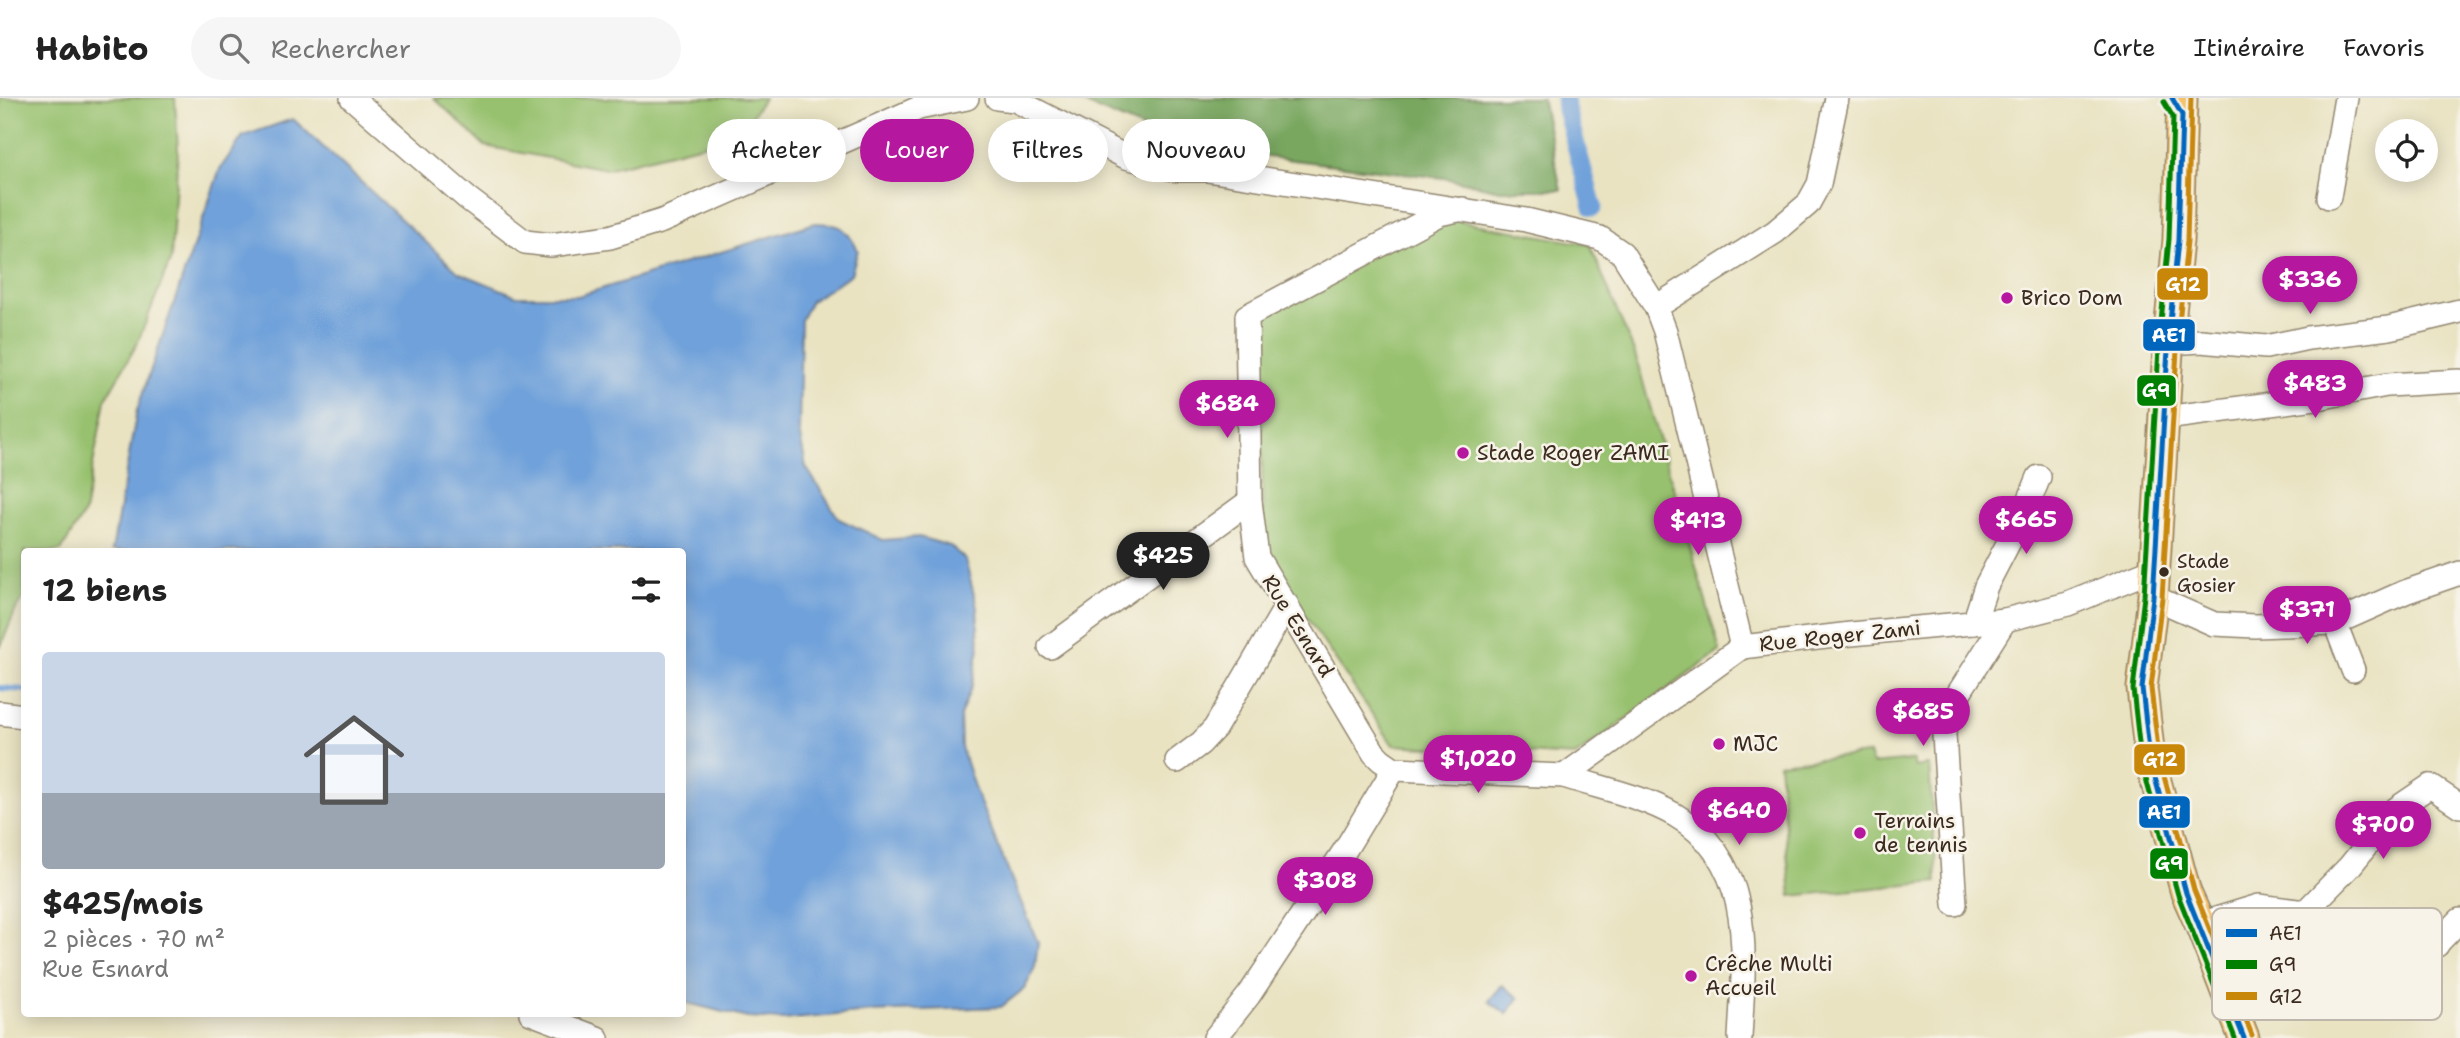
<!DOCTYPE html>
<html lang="fr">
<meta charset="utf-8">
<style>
:root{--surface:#fff;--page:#f6f6f6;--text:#222;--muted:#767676;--line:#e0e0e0;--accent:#b5179e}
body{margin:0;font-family:"Shantell Sans",sans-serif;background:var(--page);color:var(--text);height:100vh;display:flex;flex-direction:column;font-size:26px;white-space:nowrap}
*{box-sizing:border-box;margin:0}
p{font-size:23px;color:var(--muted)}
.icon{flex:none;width:38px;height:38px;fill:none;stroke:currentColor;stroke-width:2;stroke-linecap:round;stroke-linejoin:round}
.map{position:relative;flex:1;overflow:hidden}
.drawer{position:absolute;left:21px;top:450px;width:665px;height:469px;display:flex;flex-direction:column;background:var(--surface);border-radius:7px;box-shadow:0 4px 18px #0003}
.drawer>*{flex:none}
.banner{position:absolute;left:707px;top:21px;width:665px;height:63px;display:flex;gap:14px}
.tools{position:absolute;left:2375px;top:21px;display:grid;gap:14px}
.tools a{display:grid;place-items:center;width:63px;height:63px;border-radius:50%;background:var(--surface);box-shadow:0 4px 18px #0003;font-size:35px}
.price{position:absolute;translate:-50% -60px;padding:0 16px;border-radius:24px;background:var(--accent);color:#fff;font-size:23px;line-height:46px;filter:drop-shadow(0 2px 4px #0008)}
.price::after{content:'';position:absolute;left:50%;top:42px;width:21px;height:16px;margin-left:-10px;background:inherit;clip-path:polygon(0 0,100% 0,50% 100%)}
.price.selected{background:#222;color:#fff}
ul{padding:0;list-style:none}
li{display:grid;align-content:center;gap:14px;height:371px;padding:0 21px}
li span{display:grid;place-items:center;height:217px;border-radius:7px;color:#555}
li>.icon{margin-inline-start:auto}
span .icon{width:126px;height:126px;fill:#fffc;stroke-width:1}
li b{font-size:30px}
h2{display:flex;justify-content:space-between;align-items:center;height:84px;padding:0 21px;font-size:30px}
.pill{padding:0 24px;border-radius:32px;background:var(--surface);box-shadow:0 4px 18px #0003;font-size:24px;line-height:63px}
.pill.selected{background:var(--accent);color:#fff}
header{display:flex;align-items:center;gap:42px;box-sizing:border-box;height:98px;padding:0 35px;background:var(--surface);border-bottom:2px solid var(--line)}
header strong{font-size:33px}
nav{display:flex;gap:38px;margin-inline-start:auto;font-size:24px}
.search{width:490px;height:63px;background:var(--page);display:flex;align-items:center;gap:18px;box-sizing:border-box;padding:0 24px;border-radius:38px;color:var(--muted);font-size:26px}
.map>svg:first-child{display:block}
.green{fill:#97c16e;stroke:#697646;stroke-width:2}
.forest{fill:#79a761;stroke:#5a6840;stroke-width:2}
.water{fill:#70a1da;stroke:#56667c;stroke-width:2}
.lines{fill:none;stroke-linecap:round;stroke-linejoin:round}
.stream{stroke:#70a1da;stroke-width:6}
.canal{stroke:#70a1da;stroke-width:19}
.minor-casing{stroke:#928670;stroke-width:26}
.major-casing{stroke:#928670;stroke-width:33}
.minor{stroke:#fff;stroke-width:23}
.major{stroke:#f5c16b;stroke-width:30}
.bus-1-casing{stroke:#f7f3e8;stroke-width:10}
.bus-2-casing{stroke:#f7f3e8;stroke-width:10}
.bus-3-casing{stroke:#f7f3e8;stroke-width:10}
.bus-1{stroke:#0065bd;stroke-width:5}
.bus-2{stroke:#008000;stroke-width:5}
.bus-3{stroke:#c88708;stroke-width:5}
.poi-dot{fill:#b5179e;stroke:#f7f3e8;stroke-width:2.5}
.bus-dot{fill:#3b2a1e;stroke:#f7f3e8;stroke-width:2.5}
.labels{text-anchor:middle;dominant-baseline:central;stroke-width:5;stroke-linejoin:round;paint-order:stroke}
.bus-label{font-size:19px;fill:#3b2a1e;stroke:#f7f3e8;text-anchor:start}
.poi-label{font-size:21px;fill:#3b2a1e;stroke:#f7f3e8;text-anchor:start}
.street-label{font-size:21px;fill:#3b2a1e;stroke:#f7f3e8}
.key{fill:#f7f3e8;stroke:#bfb7ab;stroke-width:2}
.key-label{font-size:19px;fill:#3b2a1e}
.line-badge{stroke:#f7f3e8;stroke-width:2.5}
.badge-label{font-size:19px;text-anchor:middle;font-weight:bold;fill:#fff}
</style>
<header>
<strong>Habito</strong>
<div class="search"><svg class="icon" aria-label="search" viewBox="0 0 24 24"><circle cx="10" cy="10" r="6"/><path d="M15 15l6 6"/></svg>Rechercher</div>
<nav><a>Carte</a><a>Itinéraire</a><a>Favoris</a></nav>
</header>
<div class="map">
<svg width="2460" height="940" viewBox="0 0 2460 940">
<rect width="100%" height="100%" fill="#f7f3e8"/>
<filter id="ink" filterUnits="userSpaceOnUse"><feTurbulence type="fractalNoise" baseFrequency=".0143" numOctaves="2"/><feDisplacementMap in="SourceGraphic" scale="14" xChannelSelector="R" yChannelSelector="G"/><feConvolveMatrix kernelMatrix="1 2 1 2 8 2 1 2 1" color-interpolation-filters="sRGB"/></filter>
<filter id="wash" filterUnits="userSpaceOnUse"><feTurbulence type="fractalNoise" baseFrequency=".00686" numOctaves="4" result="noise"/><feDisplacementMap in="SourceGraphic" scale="28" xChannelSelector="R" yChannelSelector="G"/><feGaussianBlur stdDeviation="1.57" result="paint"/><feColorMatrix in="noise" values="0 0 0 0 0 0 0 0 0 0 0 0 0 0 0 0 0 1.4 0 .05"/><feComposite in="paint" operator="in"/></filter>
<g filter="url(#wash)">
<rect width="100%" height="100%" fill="#e9e3c2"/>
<g class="green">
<path d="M0,0H175L178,52L171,161L137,246L105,302L84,415L61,453H24V500L16,511L0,550Z"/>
<path d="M434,0H764L738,38L606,71L485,48Z"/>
<path d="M1441,120L1590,147L1635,256L1720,553L1575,658L1393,647L1263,455L1261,214Z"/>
<path d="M1869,656L1872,666L1913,662L1915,669L1929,667L1937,784L1791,798L1779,665Z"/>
</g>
<path class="forest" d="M1071,0H1542L1561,92H1500L1444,80L1251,57L1174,43Z"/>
<g class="water">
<path d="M293,21L458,174L517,198H578L815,125C841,126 845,128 858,152L851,176L811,203L801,222L799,333L806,369L839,421L883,442L919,439L950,448L965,461L977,509L979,550L972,588L960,618L961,649L976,695L1038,845L1035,869L1025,890L1001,909L870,914L783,922L747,920L683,904L682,453H112L137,312L220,71L243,38Z"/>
<path d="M1502,887L1519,900L1507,916L1489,903Z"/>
</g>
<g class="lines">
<path class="stream" d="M0,590L24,592"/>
<path class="canal" d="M1565,0L1566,11L1593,109"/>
</g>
</g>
<g filter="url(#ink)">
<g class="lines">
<g class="minor-casing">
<g id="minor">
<path d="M352,0L467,100L525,144L551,147L610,139L662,123L919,10L967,0"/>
<path d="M997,0L1015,2L1126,59L1176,72H1207L1526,122L1600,140L1622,155L1656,209"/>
<path d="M1837,0L1819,86L1808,106L1775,134L1656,209L1665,233L1742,549L1851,536L2005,522L2068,506L2154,471"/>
<path d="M2329,99L2346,0"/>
<path d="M1463,111L1439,116L1247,218L1250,403L1257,459L1374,655L1381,662L1394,671L1564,678L1742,549"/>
<path d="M2168,245L2201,243L2266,249L2308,240L2389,230L2460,213"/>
<path d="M2165,320L2323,299L2387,287L2460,283"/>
<path d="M2153,499L2214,526L2255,528L2335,525L2405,494L2460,475"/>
<path d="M1974,525L1986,488L2025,413L2039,379"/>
<path d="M2335,525L2353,572"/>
<path d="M1050,549L1250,403"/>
<path d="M0,615L24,618"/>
<path d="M1177,663L1201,645L1215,630L1287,507"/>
<path d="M1564,678C1600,690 1642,698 1675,717C1757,764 1744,861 1740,940"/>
<path d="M1955,806L1944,637L1945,620L1950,609L2005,522"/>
<path d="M2305,814L2350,768L2396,711L2430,688L2460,708"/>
<path d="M2200,826L2259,808L2305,814L2341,825L2437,847"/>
<path d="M2227,897L2267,896L2323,901L2366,899L2396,888L2460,822"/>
<path d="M531,915L597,940"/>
<path d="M1215,940L1249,897L1345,752L1394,671"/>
</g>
</g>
<g class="major-casing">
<path id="major" d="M2182,0L2178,142L2169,235L2153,499L2142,590L2150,661L2186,795L2200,826L2244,940"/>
</g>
<use href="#minor" class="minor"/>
<use href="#major" class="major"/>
<g class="bus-1-casing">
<path id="bus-1" d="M2172,0L2182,17L2178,142L2169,235L2153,499L2142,590L2150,661L2186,795L2244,940"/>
</g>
<g class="bus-2-casing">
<path id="bus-2" d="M2164,4L2173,19L2169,141L2160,234L2144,498L2133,591L2141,663L2178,797L2235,940"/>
</g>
<g class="bus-3-casing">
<path id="bus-3" d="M2191,0L2187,143L2178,236L2162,500L2151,590L2159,659L2194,792L2252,937"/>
</g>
<use href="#bus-1" class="bus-1"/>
<use href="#bus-2" class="bus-2"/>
<use href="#bus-3" class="bus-3"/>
</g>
</g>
<g class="poi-dot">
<circle cx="2007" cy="200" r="7"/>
<circle cx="1463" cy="355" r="7"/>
<circle cx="1719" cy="646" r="7"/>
<circle cx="1860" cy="735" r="7"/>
<circle cx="1691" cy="878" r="7"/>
</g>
<circle class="bus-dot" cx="2164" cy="474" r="6"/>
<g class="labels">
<g class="bus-label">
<text x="2177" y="463">Stade<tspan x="2177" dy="24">Gosier</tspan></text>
</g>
<g class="poi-label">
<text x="2021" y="200">Brico Dom</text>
<text x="1477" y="355">Stade Roger ZAMI</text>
<text x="1733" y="646">MJC</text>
<text x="1874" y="723">Terrains<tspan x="1874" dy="24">de tennis</tspan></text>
<text x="1705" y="866">Crêche Multi<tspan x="1705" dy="24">Accueil</tspan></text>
</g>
<g class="street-label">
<text transform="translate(1298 528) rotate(58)">Rue Esnard</text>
<text transform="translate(1840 538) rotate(-6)">Rue Roger Zami</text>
</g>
</g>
<rect x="2212" y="810" width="230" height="112" rx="10" class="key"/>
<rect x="2226" y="831" width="31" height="8" fill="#0065bd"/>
<rect x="2226" y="862" width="31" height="9" fill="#008000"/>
<rect x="2226" y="894" width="31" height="8" fill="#c88708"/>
<g class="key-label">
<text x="2269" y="842">AE1</text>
<text x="2269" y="873">G9</text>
<text x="2269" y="905">G12</text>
</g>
<g class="line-badge">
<rect x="2156" y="169" width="53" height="34" rx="7" fill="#c88708"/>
<rect x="2142" y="220" width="54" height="34" rx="7" fill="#0065bd"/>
<rect x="2136" y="276" width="41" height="33" rx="7" fill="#008000"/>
<rect x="2133" y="645" width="53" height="33" rx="7" fill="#c88708"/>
<rect x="2138" y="697" width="53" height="34" rx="7" fill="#0065bd"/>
<rect x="2149" y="749" width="40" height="33" rx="7" fill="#008000"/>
</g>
<g class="badge-label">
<text x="2183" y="193">G12</text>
<text x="2169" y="244">AE1</text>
<text x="2156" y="299">G9</text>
<text x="2160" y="668">G12</text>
<text x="2164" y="721">AE1</text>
<text x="2169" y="772">G9</text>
</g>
</svg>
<div class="tools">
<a><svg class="icon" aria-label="locate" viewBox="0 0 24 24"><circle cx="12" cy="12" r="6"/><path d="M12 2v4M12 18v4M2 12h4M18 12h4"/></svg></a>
</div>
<b class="price" style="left:2310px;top:218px">$336</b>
<b class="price" style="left:2315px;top:322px">$483</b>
<b class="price" style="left:1227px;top:342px">$684</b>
<b class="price" style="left:2026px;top:458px">$665</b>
<b class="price" style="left:1698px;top:459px">$413</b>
<b class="price selected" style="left:1163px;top:494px">$425</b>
<b class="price" style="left:2307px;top:548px">$371</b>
<b class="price" style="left:1923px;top:650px">$685</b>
<b class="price" style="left:1478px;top:697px">$1,020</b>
<b class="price" style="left:1739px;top:749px">$640</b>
<b class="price" style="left:2383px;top:763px">$700</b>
<b class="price" style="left:1325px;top:819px">$308</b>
<div class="banner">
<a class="pill">Acheter</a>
<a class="pill selected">Louer</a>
<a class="pill">Filtres</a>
<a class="pill">Nouveau</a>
</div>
<section class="drawer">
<h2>12 biens<svg class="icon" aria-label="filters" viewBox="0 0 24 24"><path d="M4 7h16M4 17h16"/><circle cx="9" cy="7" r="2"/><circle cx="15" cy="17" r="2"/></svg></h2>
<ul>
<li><span style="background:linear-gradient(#c9d6e8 65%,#9aa5b1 0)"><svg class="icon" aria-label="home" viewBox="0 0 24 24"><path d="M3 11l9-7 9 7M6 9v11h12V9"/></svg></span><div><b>$425/mois</b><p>2 pièces · 70 m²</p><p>Rue Esnard</p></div></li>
</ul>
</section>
</div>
